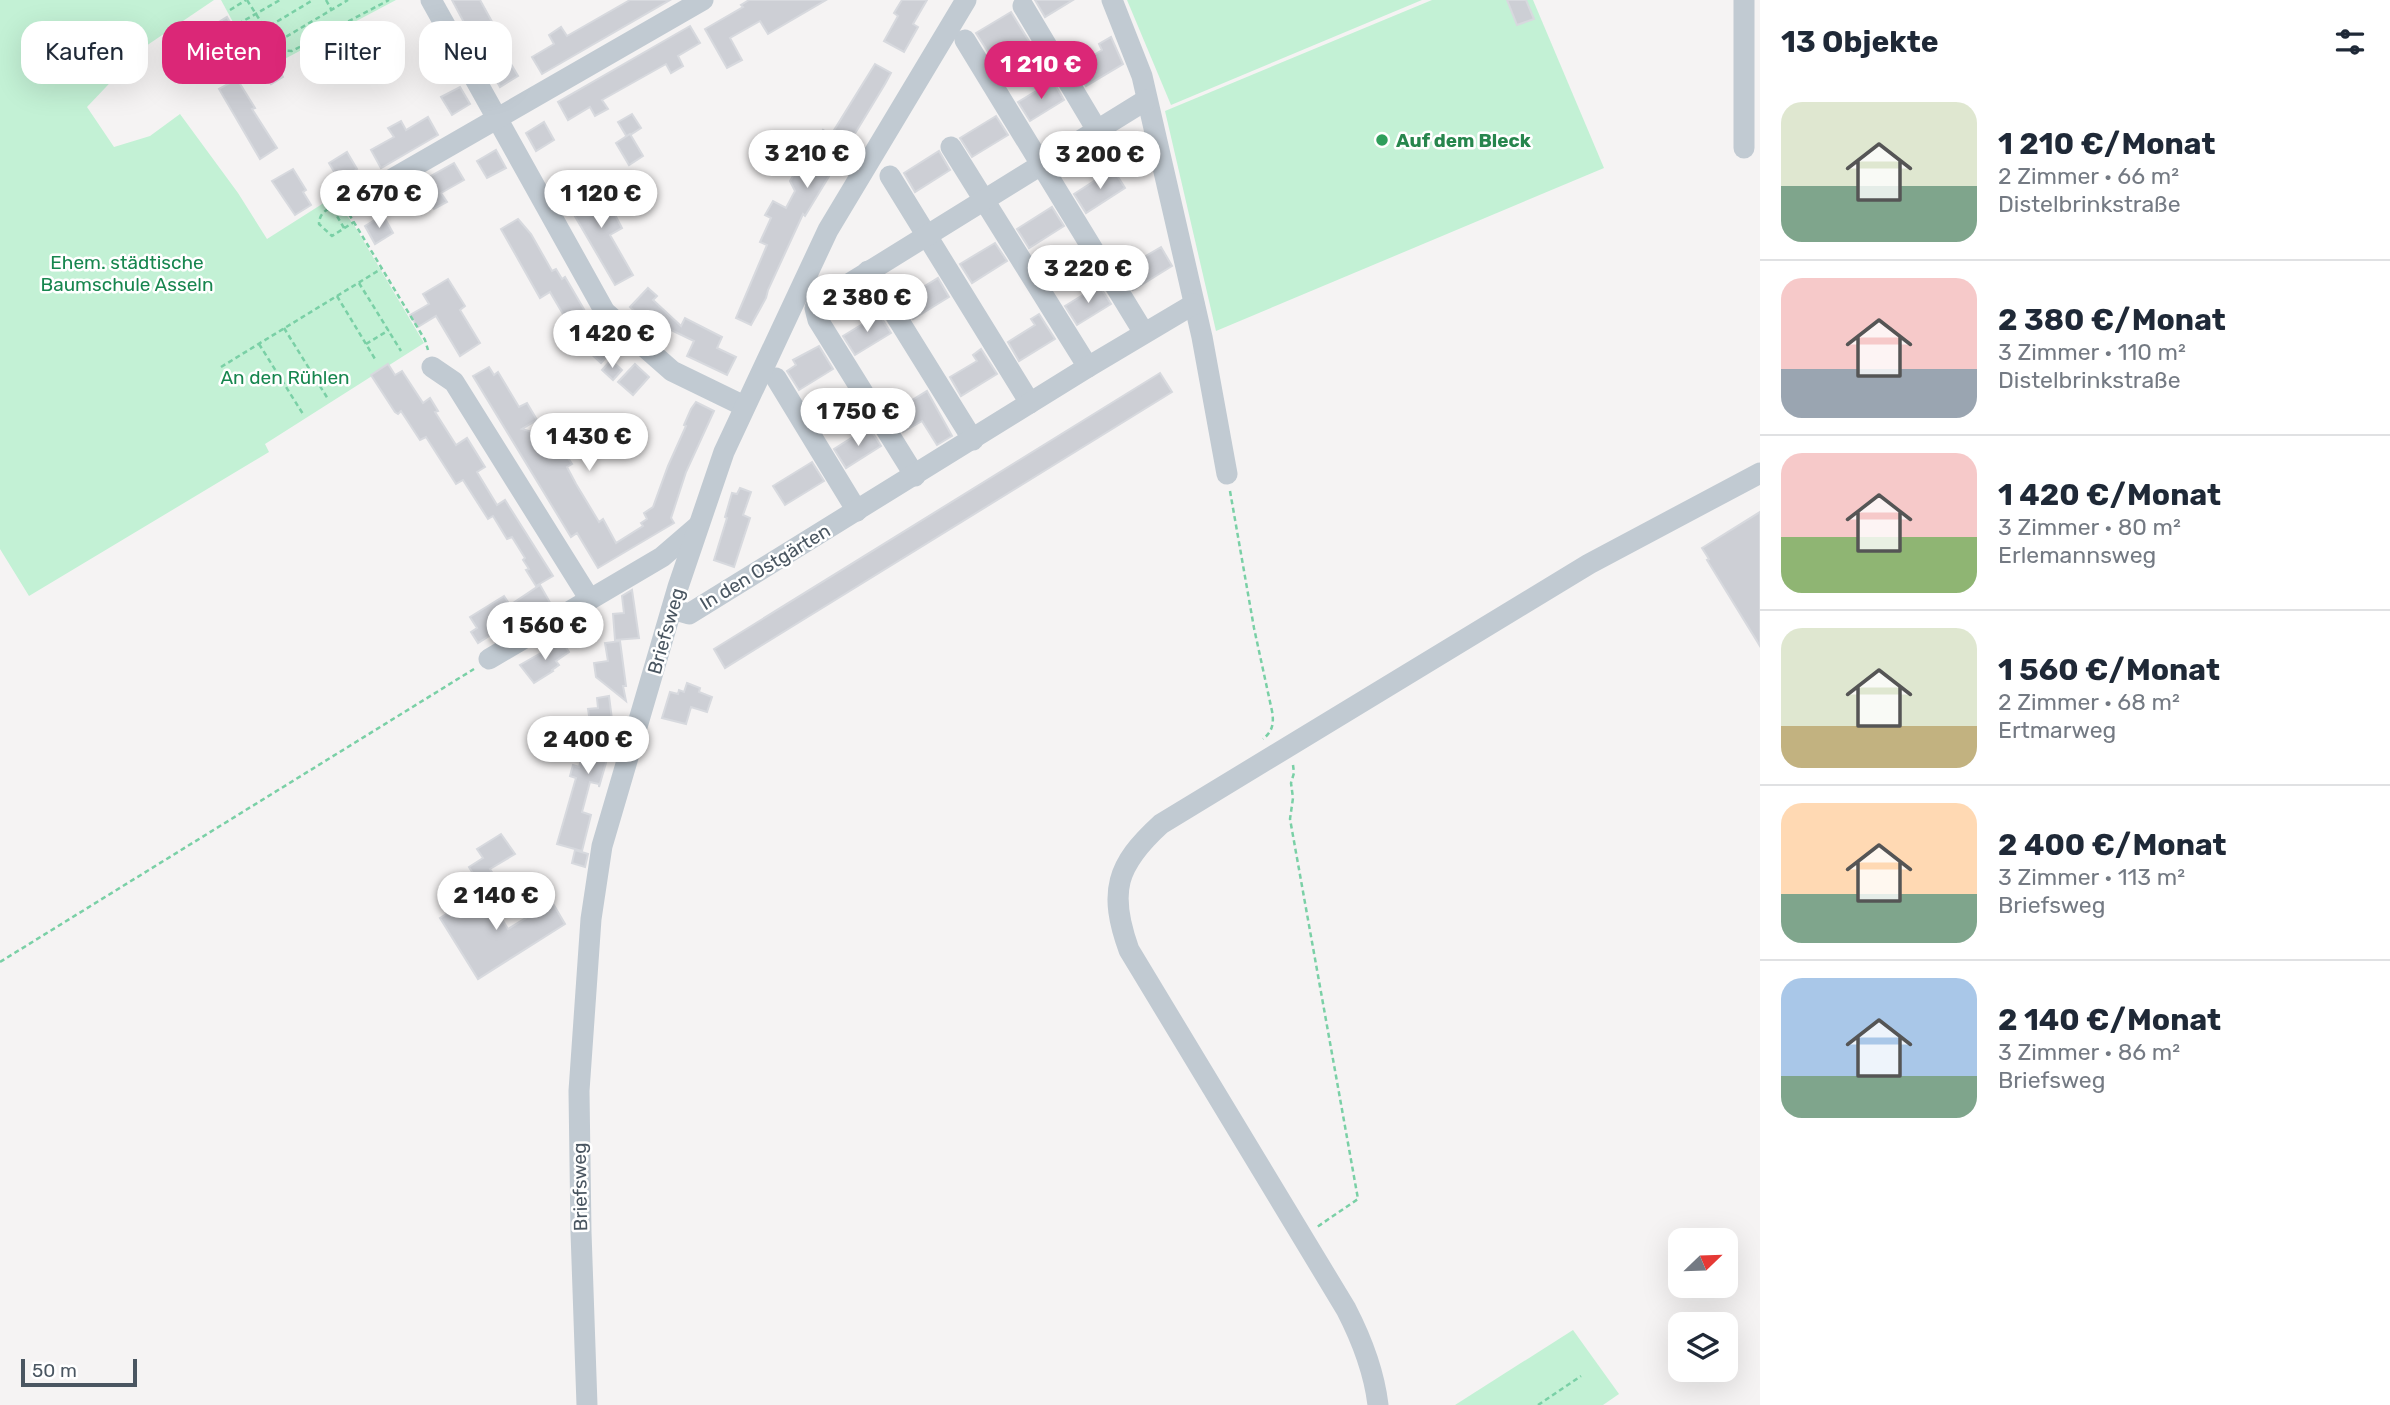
<!DOCTYPE html>
<html lang="de">
<meta charset="utf-8">
<style>
:root{--surface:#fff;--page:#f2f2f3;--text:#1f2937;--muted:#747a83;--line:#e0e1e3;--accent:#db2777}
body{margin:0;font-family:Rubik,sans-serif;background:var(--page);color:var(--text);height:100vh;display:flex;flex-direction:column;font-size:26px;white-space:nowrap}
*{box-sizing:border-box;margin:0}
p{font-size:23px;color:var(--muted)}
.icon{flex:none;width:38px;height:38px;fill:none;stroke:currentColor;stroke-width:2;stroke-linecap:round;stroke-linejoin:round}
.map{position:relative;flex:1;overflow:hidden}
.sheet{display:flex;flex-direction:column;background:var(--surface);width:630px}
.sheet>*{flex:none}
.top-card{position:absolute;left:21px;top:21px;width:665px;height:63px;display:flex;gap:14px}
.needle{width:46px;rotate:67deg}
.fabs{position:absolute;left:1668px;top:1228px;display:grid;gap:14px}
.fabs a{display:grid;place-items:center;width:70px;height:70px;border-radius:14px;background:var(--surface);box-shadow:0 7px 28px #0002;font-size:35px}
.scale{position:absolute;left:21px;bottom:18px;width:116px;box-sizing:border-box;padding-left:7px;border:4px solid #4a5661;border-top:0;font-size:19px;line-height:24px;white-space:nowrap;color:#4a5661;-webkit-text-stroke:5px #fff;paint-order:stroke}
.price{position:absolute;translate:-50% -60px;padding:0 16px;border-radius:24px;background:#fff;color:#222;font-size:23px;line-height:46px;filter:drop-shadow(0 2px 4px #0008)}
.price::after{content:'';position:absolute;left:50%;top:42px;width:21px;height:16px;margin-left:-10px;background:inherit;clip-path:polygon(0 0,100% 0,50% 100%)}
.price.active{background:var(--accent);color:#fff}
ul{padding:0;list-style:none}
li{display:flex;align-items:center;gap:21px;height:175px;padding:0 21px}
li+li{border-top:2px solid var(--line)}
li span{display:grid;place-items:center;flex:none;width:196px;height:140px;border-radius:21px;color:#555}
li>.icon{margin-inline-start:auto}
span .icon{width:84px;height:84px;fill:#fffc;stroke-width:1}
li b{font-size:30px}
h2{display:flex;justify-content:space-between;align-items:center;height:84px;padding:0 21px;font-size:30px}
.pill{padding:0 24px;border-radius:21px;background:var(--surface);box-shadow:0 7px 28px #0002;font-size:24px;line-height:63px}
.pill.active{background:var(--accent);color:#fff}
main{display:flex;flex:1;min-height:0}
.map>svg:first-child{display:block}
.green{fill:#c3f1d5}
.building{fill:#cdcfd5;stroke:#d7d9de;stroke-width:2}
.lines{fill:none;stroke-linecap:round;stroke-linejoin:round}
.path{stroke:#7ad0a6;stroke-width:2.5;stroke-dasharray:5 3.5;stroke-linecap:butt}
.minor{stroke:#c1cad2;stroke-width:21}
.leisure-dot{fill:#2e9e5b;stroke:#fff;stroke-width:2.5}
.labels{text-anchor:middle;dominant-baseline:central;stroke-width:5;stroke-linejoin:round;paint-order:stroke}
.leisure-label{font-size:19px;font-weight:bold;fill:#27864d;stroke:#fff;text-anchor:start}
.park-label{font-size:19px;fill:#17864f;stroke:#fff}
.street-label{font-size:19px;fill:#4a5661;stroke:#fff}
</style>
<main>
<div class="map">
<svg width="1760" height="1405" viewBox="0 0 1760 1405">
<rect width="100%" height="100%" fill="#f5f3f3"/>
<g class="green">
<path d="M0,0H214L143,48L87,107L114,147L150,136L180,114L238,193L267,239L330,199L338,204L354,225L424,343L265,444L269,452L29,596L0,549Z"/>
<path d="M221,0H396L260,72Z"/>
<path d="M1127,0H1422L1171,105Z"/>
<path d="M1432,0H1533L1604,168L1216,331L1165,111Z"/>
<path d="M1573,1330L1619,1394L1603,1405H1455Z"/>
</g>
<g class="building">
<path d="M452,0H480L496,29L475,43Z"/>
<path d="M630,0H670L542,74L532,57L554,44L549,35L561,27L567,36Z"/>
<path d="M749,0H826L768,34L760,21L730,38L742,60L727,68L705,29L743,7L741,5Z"/>
<path d="M902,0H927L913,24L918,27L904,52L884,41L898,16L894,13Z"/>
<path d="M1035,0H1073L1045,17Z"/>
<path d="M1507,0H1526L1534,19L1517,25Z"/>
<path d="M1011,12L1037,54L1027,60L1021,49L1005,59L998,46L988,52L976,33Z"/>
<path d="M227,17L234,29L223,36L234,53L214,65L207,57L202,45L215,37L209,28Z"/>
<path d="M690,26L700,43L678,56L683,66L671,73L666,64L602,100L608,109L595,116L590,107L568,120L558,102Z"/>
<path d="M1111,37L1123,64L1086,86L1075,67L1102,50L1099,44Z"/>
<path d="M508,59L518,76L500,87L490,69Z"/>
<path d="M875,64L891,73L885,84L805,216L803,214L768,290L766,298L751,325L736,318L767,245L760,242L771,218L765,215L773,201L786,208L795,191L790,181L801,162L795,158L790,148L801,143L812,149L823,130L831,135Z"/>
<path d="M277,66L283,77L271,84L265,73Z"/>
<path d="M237,79L255,108L252,109L277,148L260,159L219,89Z"/>
<path d="M1053,81L1064,100L1030,121L1018,102Z"/>
<path d="M460,87L470,104L452,115L441,97Z"/>
<path d="M632,114L641,128L627,137L618,122Z"/>
<path d="M996,116L1008,135L972,157L960,138Z"/>
<path d="M428,117L438,135L381,168L371,150L394,137L388,128L401,121L406,130Z"/>
<path d="M544,122L554,140L536,151L526,133Z"/>
<path d="M630,134L643,156L629,165L616,143Z"/>
<path d="M496,150L506,168L487,178L477,161Z"/>
<path d="M939,151L950,170L915,192L904,173Z"/>
<path d="M347,152L357,169L339,180L329,163Z"/>
<path d="M454,163L464,180L441,193L447,202L434,209L429,201L407,213L397,195Z"/>
<path d="M293,169L306,190L303,192L311,205L295,215L272,181Z"/>
<path d="M1113,169L1125,188L1086,213L1074,194Z"/>
<path d="M597,180L622,228L610,235L633,275L615,285L569,206L583,198L579,191Z"/>
<path d="M1052,207L1064,226L1029,248L1017,229Z"/>
<path d="M383,215L393,233L375,244L365,226Z"/>
<path d="M518,219L531,234L552,271L556,269L562,279L565,277L588,316L570,326L550,292L540,298L501,229Z"/>
<path d="M995,243L1007,261L972,283L960,264Z"/>
<path d="M1131,247L1139,260L1161,247L1172,266L1133,290L1122,271L1129,267L1121,253Z"/>
<path d="M938,278L949,297L913,319L902,300Z"/>
<path d="M448,279L465,306L460,310L480,343L460,356L436,316L418,327L410,315L429,304L423,294Z"/>
<path d="M1099,285L1111,304L1077,325L1065,306Z"/>
<path d="M648,288L657,296L653,300L681,326L685,318L722,337L717,348L736,357L727,375L687,356L694,341L667,328L661,335L630,307Z"/>
<path d="M879,314L891,333L855,355L843,336Z"/>
<path d="M1039,314L1055,339L1019,361L1008,342L1035,325L1031,319Z"/>
<path d="M602,334L616,346L601,363L587,350Z"/>
<path d="M819,346L833,369L799,390L787,371L796,365L793,360Z"/>
<path d="M981,349L997,374L961,396L950,377L977,361L973,355Z"/>
<path d="M611,360L622,370L613,380L602,370Z"/>
<path d="M388,364L395,375L402,371L423,403L430,398L438,411L435,412L456,445L467,438L485,467L477,472L497,505L505,500L553,576L536,586L526,570L529,569L523,560L525,558L512,537L507,539L493,516L488,519L463,480L456,484L426,437L420,440L401,411L398,414L395,412L371,375Z"/>
<path d="M635,364L649,377L633,395L618,382Z"/>
<path d="M489,367L494,375L498,372L519,407L527,403L537,420L522,429L549,437L560,454L564,452L572,464L567,467L576,484L599,522L603,519L616,543L643,526L641,523L647,519L644,513L653,507L668,466L686,426L684,425L691,409L696,402L714,411L686,472L671,518L674,523L598,568L577,533L571,537L473,376Z"/>
<path d="M1160,373L1172,392L725,668L714,649Z"/>
<path d="M927,391L952,436L937,445L922,421L903,432L891,413Z"/>
<path d="M869,427L881,446L846,468L834,449Z"/>
<path d="M812,462L824,481L785,505L773,486Z"/>
<path d="M740,488L751,492L743,515L750,518L734,567L714,560L727,518L725,517L732,493L737,494Z"/>
<path d="M1760,512V646L1707,560L1709,559L1702,548Z"/>
<path d="M540,585L552,606L528,619L525,613L478,643L471,632L477,628L470,617L504,596L510,605Z"/>
<path d="M632,590L639,638L615,640L613,614L624,613L622,596Z"/>
<path d="M562,641L569,652L556,661L559,665L552,670L553,671L534,683L520,665Z"/>
<path d="M620,641L626,686H623L626,701L596,677L594,663L608,661L605,643Z"/>
<path d="M687,683L700,688L699,692L712,697L707,712L691,707L686,724L662,718L670,692L678,694L679,690L684,692Z"/>
<path d="M609,696L615,743L612,742L599,787V784L590,782L582,812L591,815L582,851L557,844L576,778L570,776L573,765L579,767L583,753L595,756L588,709L598,708L597,698Z"/>
<path d="M501,834L515,854L490,869L493,874L479,883L469,867L483,858L477,849Z"/>
<path d="M575,850L588,854L585,867L572,863Z"/>
<path d="M484,890L508,929L552,902L565,924L478,979L440,918Z"/>
</g>
<g class="lines">
<g class="path">
<path d="M247,0L279,50L292,51L389,0"/>
<path d="M326,0L331,9"/>
<path d="M230,10L246,0"/>
<path d="M238,24L280,0"/>
<path d="M248,39L313,0"/>
<path d="M257,54L348,0"/>
<path d="M349,214L425,340L428,350"/>
<path d="M344,228L334,211L329,209C323,211 319,217 319,224L332,236L354,222"/>
<path d="M359,283L401,351"/>
<path d="M337,296L375,359"/>
<path d="M284,328L328,399"/>
<path d="M259,344L303,414"/>
<path d="M366,344L389,330"/>
<path d="M221,367L381,269"/>
<path d="M1230,491L1254,628L1272,711C1274,723 1273,731 1263,739"/>
<path d="M1293,765L1294,773L1291,783L1293,798L1290,819L1358,1199L1317,1227"/>
<path d="M0,962L474,669"/>
<path d="M1538,1405L1581,1376"/>
</g>
<g class="minor">
<path d="M431,0L605,312L672,371L744,406"/>
<path d="M1112,0L1142,76L1202,337L1227,474"/>
<path d="M1023,6L1097,130"/>
<path d="M965,40L1144,333"/>
<path d="M951,147L1088,367"/>
<path d="M1744,148V0"/>
<path d="M890,176L1030,403"/>
<path d="M359,198L703,0"/>
<path d="M868,271L973,440"/>
<path d="M432,367L454,382L589,598"/>
<path d="M776,378L857,511"/>
<path d="M915,476L818,320L815,308L818,303L1146,100"/>
<path d="M672,609L689,614L1088,367L1194,304"/>
<path d="M489,659L662,557L698,526"/>
<path d="M587,1405L581,1232L579,1091L591,919L602,846L678,587L724,452L828,230L966,0"/>
<path d="M1378,1405C1374,1371 1362,1340 1346,1309L1129,950C1108,892 1116,865 1161,824L1589,564L1760,473"/>
</g>
</g>
<circle class="leisure-dot" cx="1382" cy="140" r="7"/>
<g class="labels">
<g class="leisure-label">
<text x="1396" y="140">Auf dem Bleck</text>
</g>
<g class="park-label">
<text x="127" y="262">Ehem. städtische<tspan x="127" dy="22">Baumschule Asseln</tspan></text>
<text x="285" y="377">An den Rühlen</text>
</g>
<g class="street-label">
<text transform="translate(765 567) rotate(-31)">In den Ostgärten</text>
<text transform="translate(666 631) rotate(-74)">Briefsweg</text>
<text transform="translate(580 1187) rotate(-91)">Briefsweg</text>
</g>
</g>
</svg>
<div class="fabs">
<a><svg class="needle" viewBox="-14 -14 28 28"><path d="M0-13l5 13h-10z" fill="#e53935"/><path d="M0 13l5-13h-10z" fill="#747a83"/></svg></a>
<a><svg class="icon" aria-label="layers" viewBox="0 0 24 24"><path d="M12 4l9 5-9 5-9-5zM3 14l9 5 9-5"/></svg></a>
</div>
<div class="scale">50 m</div>
<b class="price active" style="left:1041px;top:101px">1 210 €</b>
<b class="price" style="left:807px;top:190px">3 210 €</b>
<b class="price" style="left:1100px;top:191px">3 200 €</b>
<b class="price" style="left:379px;top:230px">2 670 €</b>
<b class="price" style="left:601px;top:230px">1 120 €</b>
<b class="price" style="left:1088px;top:305px">3 220 €</b>
<b class="price" style="left:867px;top:334px">2 380 €</b>
<b class="price" style="left:612px;top:370px">1 420 €</b>
<b class="price" style="left:858px;top:448px">1 750 €</b>
<b class="price" style="left:589px;top:473px">1 430 €</b>
<b class="price" style="left:545px;top:662px">1 560 €</b>
<b class="price" style="left:588px;top:776px">2 400 €</b>
<b class="price" style="left:496px;top:932px">2 140 €</b>
<div class="top-card">
<a class="pill">Kaufen</a>
<a class="pill active">Mieten</a>
<a class="pill">Filter</a>
<a class="pill">Neu</a>
</div>
</div>
<section class="sheet">
<h2>13 Objekte<svg class="icon" aria-label="filters" viewBox="0 0 24 24"><path d="M4 7h16M4 17h16"/><circle cx="9" cy="7" r="2"/><circle cx="15" cy="17" r="2"/></svg></h2>
<ul>
<li><span style="background:linear-gradient(#dfe7d0 60%,#7fa58c 0)"><svg class="icon" aria-label="home" viewBox="0 0 24 24"><path d="M3 11l9-7 9 7M6 9v11h12V9"/></svg></span><div><b>1 210 €/Monat</b><p>2 Zimmer · 66 m²</p><p>Distelbrinkstraße</p></div></li>
<li><span style="background:linear-gradient(#f6c9c9 65%,#9aa5b1 0)"><svg class="icon" aria-label="home" viewBox="0 0 24 24"><path d="M3 11l9-7 9 7M6 9v11h12V9"/></svg></span><div><b>2 380 €/Monat</b><p>3 Zimmer · 110 m²</p><p>Distelbrinkstraße</p></div></li>
<li><span style="background:linear-gradient(#f6c9c9 60%,#8fb573 0)"><svg class="icon" aria-label="home" viewBox="0 0 24 24"><path d="M3 11l9-7 9 7M6 9v11h12V9"/></svg></span><div><b>1 420 €/Monat</b><p>3 Zimmer · 80 m²</p><p>Erlemannsweg</p></div></li>
<li><span style="background:linear-gradient(#dfe7d0 70%,#c2b280 0)"><svg class="icon" aria-label="home" viewBox="0 0 24 24"><path d="M3 11l9-7 9 7M6 9v11h12V9"/></svg></span><div><b>1 560 €/Monat</b><p>2 Zimmer · 68 m²</p><p>Ertmarweg</p></div></li>
<li><span style="background:linear-gradient(#ffd9b3 65%,#7fa58c 0)"><svg class="icon" aria-label="home" viewBox="0 0 24 24"><path d="M3 11l9-7 9 7M6 9v11h12V9"/></svg></span><div><b>2 400 €/Monat</b><p>3 Zimmer · 113 m²</p><p>Briefsweg</p></div></li>
<li><span style="background:linear-gradient(#a9c7e8 70%,#7fa58c 0)"><svg class="icon" aria-label="home" viewBox="0 0 24 24"><path d="M3 11l9-7 9 7M6 9v11h12V9"/></svg></span><div><b>2 140 €/Monat</b><p>3 Zimmer · 86 m²</p><p>Briefsweg</p></div></li>
</ul>
</section>
</main>
